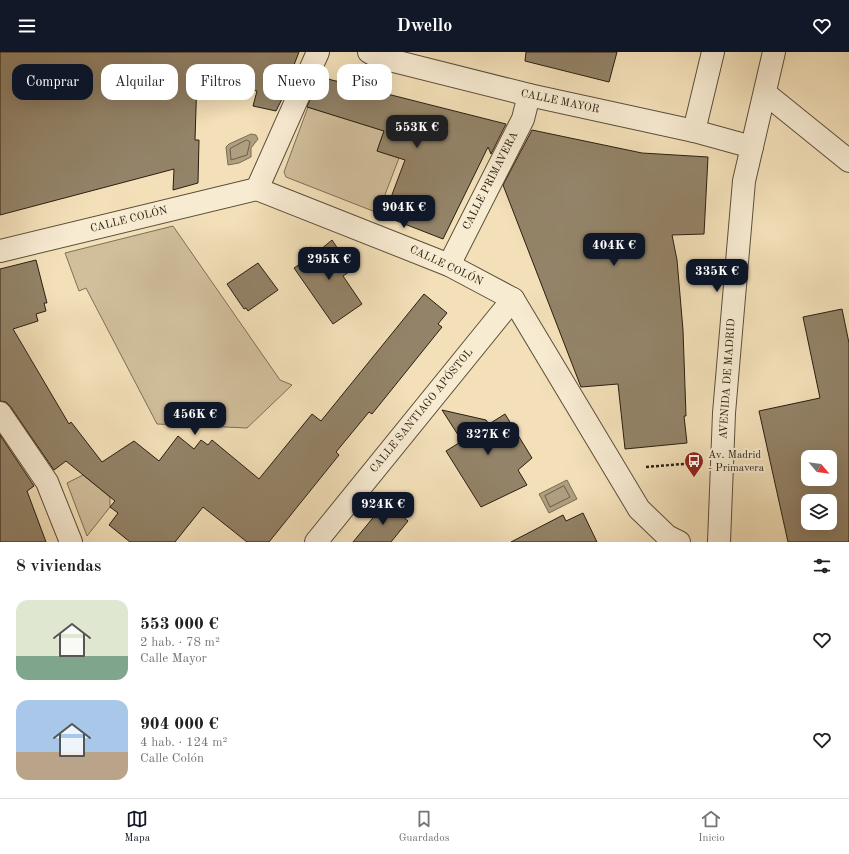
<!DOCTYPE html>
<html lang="es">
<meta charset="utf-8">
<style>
:root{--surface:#fff;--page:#f2f2f2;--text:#202124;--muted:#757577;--line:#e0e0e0;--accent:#111827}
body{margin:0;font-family:"Old Standard TT",serif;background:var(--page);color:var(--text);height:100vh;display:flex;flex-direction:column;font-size:15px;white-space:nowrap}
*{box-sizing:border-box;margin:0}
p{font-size:13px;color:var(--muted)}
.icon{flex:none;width:22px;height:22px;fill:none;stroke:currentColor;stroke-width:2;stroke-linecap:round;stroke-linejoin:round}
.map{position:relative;height:490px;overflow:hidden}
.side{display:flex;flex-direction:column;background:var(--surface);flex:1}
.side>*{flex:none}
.hud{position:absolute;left:12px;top:12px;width:400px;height:36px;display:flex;gap:8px}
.needle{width:26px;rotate:119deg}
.tools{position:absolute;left:801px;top:398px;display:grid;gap:8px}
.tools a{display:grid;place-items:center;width:36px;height:36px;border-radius:8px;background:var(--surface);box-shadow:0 4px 16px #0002;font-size:20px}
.price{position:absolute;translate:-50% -34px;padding:0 9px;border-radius:8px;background:var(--accent);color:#fff;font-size:13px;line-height:26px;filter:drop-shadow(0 1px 2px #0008)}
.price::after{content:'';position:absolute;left:50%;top:24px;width:12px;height:9px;margin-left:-6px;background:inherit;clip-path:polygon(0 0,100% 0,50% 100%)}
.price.on{background:#222;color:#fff}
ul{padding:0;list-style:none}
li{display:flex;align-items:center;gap:12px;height:100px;padding:0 16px}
li span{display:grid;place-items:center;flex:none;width:112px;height:80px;border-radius:12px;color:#555}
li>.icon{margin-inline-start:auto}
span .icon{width:48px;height:48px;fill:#fffc;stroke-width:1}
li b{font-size:17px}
h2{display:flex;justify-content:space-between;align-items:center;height:48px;padding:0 16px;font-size:17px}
.chip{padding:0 14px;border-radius:12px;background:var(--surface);box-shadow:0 4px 16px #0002;font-size:14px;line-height:36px}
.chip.on{background:var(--accent);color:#fff}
header{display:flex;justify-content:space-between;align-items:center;height:52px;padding:0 16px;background:var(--accent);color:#fff;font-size:18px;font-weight:700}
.tab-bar{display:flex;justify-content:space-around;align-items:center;height:56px;border-top:1px solid var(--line);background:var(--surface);font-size:11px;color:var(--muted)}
.tab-bar a{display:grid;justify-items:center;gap:2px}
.tab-bar .on{color:var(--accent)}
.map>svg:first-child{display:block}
.green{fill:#d1bf9c;stroke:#7e6f56}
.water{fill:#af9e80;stroke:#7a6b53}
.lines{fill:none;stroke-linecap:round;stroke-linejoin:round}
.shore{stroke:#6c5e48;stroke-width:1}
.building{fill:#938368;stroke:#2a1f10;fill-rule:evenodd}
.street-casing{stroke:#5c4f3a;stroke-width:24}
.path{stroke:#2a1f10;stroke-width:2.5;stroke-dasharray:3 2;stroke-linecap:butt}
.street{stroke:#f7ebd2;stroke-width:22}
.labels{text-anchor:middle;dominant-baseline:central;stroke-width:4;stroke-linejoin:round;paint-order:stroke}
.street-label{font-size:11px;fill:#2a1f10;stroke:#f7ebd2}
.poi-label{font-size:11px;fill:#2a1f10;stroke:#f7ebd2;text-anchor:start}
</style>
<header><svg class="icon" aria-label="menu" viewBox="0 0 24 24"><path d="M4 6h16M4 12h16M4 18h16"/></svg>Dwello<svg class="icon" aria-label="heart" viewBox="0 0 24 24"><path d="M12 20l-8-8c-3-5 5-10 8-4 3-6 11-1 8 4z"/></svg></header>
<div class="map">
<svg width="849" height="490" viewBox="0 0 849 490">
<rect width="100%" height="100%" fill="#f3e0b9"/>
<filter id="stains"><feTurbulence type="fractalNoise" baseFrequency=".005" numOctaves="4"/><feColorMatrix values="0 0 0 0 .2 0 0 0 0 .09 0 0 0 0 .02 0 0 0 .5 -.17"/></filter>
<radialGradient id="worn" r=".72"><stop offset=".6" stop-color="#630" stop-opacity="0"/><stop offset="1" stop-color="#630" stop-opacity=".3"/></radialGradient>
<g class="green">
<path d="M308,55L384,79L377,99L399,106L378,161L286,125L284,120Z"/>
<path d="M173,174L280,328L292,333L247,376L157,372L86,236L79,239L65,201Z"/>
<path d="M83,423L110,445V455L87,484L67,431Z"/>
</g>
<g class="water">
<path d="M251,82L256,83L258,87L251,96V105L239,111L228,113L226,95L229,92Z"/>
<path d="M567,428L577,447L549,461L539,442Z"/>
</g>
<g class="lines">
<g class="shore">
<path d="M247,88L250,90L247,103L231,108L230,97Z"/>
<path d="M564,434L570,445L550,455L545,444Z"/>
</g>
</g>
<g class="building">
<path d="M0,0H299L292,18L296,19L276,59L253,54L257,39L197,25L195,88H199L198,131L173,138L174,117L0,163Z"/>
<path d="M526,0H617L609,30L525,9Z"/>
<path d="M320,25L506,72L491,102L488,95L443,187L384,164L405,108L377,99L384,79L307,55Z"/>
<path d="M532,78L642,101L708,105L704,182L672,183L677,208L683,278L686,364H684L687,391L625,397L618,332L581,335L503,133Z"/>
<path d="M332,188L352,218L343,224L362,252L333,272L294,216L309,206L310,195L320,198Z"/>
<path d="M36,208L47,251H44L46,259L36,262L38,269L13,277L69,372L71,370L102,410L134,389L159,409L178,384L194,397L201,388L208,393L212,388L259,427L312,362L321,369L424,242L447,261L438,272L442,275L372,362L369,360L336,400L339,403L269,490H247L203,455L175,490H130L109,473L118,461L110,455L115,449L66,409L54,418L10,354L6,350L0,349V217Z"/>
<path d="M258,211L278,238L248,259L246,256L244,257L227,232Z"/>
<path d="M842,257L849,291V490H788L759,359L820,346L803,265ZM808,405H830V427H808ZM808,449H830V471H808Z"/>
<path d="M442,358L486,368L489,372L505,362L532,406L518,418L527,433L481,455L446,399L462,389Z"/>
<path d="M0,383L34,434L27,439L46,490H0Z"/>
<path d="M386,450L408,469L391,490H353Z"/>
<path d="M583,461L597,490H511L563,463L566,469Z"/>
</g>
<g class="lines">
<g class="street-casing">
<g id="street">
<path d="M369,0L378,5L529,43L694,79L752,95"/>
<path d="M765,41L849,109"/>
<path d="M694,79L713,0"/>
<path d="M257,137L318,0"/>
<path d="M0,199L257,137L449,213L513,247L639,457L667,484L679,490"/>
<path d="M449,213L523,67L529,43"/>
<path d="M0,361L47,430L71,490"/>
<path d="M316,490L513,247"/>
<path d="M719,490L724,361L744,129L774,0"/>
</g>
</g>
<path class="path" d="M646,415L695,411"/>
<use href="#street" class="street"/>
</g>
<defs>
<g id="bus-pin" transform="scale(1)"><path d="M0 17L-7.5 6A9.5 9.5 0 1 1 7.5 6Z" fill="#8f2418" stroke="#f7ebd2"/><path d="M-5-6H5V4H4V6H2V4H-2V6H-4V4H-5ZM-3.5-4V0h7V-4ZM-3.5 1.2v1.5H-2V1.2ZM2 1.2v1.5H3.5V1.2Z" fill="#fff"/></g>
</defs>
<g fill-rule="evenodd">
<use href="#bus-pin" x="694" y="409"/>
</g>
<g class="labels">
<g class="street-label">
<text transform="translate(560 50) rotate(12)">CALLE MAYOR</text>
<text transform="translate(491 129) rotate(-63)">CALLE PRIMAVERA</text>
<text transform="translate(129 168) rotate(-14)">CALLE COLÓN</text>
<text transform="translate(446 214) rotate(25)">CALLE COLÓN</text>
<text transform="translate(728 327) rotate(-86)">AVENIDA DE MADRID</text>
<text transform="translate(422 359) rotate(-51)">CALLE SANTIAGO APÓSTOL</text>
</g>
<g class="poi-label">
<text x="708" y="403">Av. Madrid<tspan x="708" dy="13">- Primavera</tspan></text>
</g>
</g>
<rect width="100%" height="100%" filter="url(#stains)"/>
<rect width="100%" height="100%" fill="url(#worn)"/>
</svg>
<div class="tools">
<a><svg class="needle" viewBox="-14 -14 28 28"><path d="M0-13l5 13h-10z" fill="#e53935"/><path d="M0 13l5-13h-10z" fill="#757577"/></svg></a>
<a><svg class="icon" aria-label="layers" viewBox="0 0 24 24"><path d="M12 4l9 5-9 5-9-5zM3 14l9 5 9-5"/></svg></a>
</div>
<b class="price on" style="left:417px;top:97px">553K €</b>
<b class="price" style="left:404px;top:177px">904K €</b>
<b class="price" style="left:614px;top:215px">404K €</b>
<b class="price" style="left:329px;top:229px">295K €</b>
<b class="price" style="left:717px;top:241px">335K €</b>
<b class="price" style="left:195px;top:384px">456K €</b>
<b class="price" style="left:488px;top:404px">327K €</b>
<b class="price" style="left:383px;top:474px">924K €</b>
<div class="hud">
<a class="chip on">Comprar</a>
<a class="chip">Alquilar</a>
<a class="chip">Filtros</a>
<a class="chip">Nuevo</a>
<a class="chip">Piso</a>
</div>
</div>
<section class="side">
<h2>8 viviendas<svg class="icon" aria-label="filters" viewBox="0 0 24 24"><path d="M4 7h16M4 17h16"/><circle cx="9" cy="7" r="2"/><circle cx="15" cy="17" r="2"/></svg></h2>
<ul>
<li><span style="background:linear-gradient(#dfe7d0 70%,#7fa58c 0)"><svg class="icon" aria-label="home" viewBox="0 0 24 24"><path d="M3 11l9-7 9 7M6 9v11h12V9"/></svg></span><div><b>553 000 €</b><p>2 hab. · 78 m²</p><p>Calle Mayor</p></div><svg class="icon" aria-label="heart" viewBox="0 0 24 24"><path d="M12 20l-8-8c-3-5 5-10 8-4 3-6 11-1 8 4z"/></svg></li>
<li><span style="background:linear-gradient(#a9c7e8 65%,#b9a48a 0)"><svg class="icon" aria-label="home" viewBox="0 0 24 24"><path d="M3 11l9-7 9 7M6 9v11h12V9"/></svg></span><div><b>904 000 €</b><p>4 hab. · 124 m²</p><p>Calle Colón</p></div><svg class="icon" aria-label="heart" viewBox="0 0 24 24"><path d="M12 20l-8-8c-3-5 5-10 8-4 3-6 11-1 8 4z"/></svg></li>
</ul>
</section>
<nav class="tab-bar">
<a class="on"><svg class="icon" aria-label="map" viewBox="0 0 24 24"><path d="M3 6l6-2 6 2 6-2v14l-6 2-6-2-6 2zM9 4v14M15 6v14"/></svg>Mapa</a>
<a><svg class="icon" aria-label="saved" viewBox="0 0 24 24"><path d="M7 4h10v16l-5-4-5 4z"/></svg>Guardados</a>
<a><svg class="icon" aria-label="home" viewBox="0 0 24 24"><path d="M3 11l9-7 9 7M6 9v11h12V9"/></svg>Inicio</a>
</nav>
